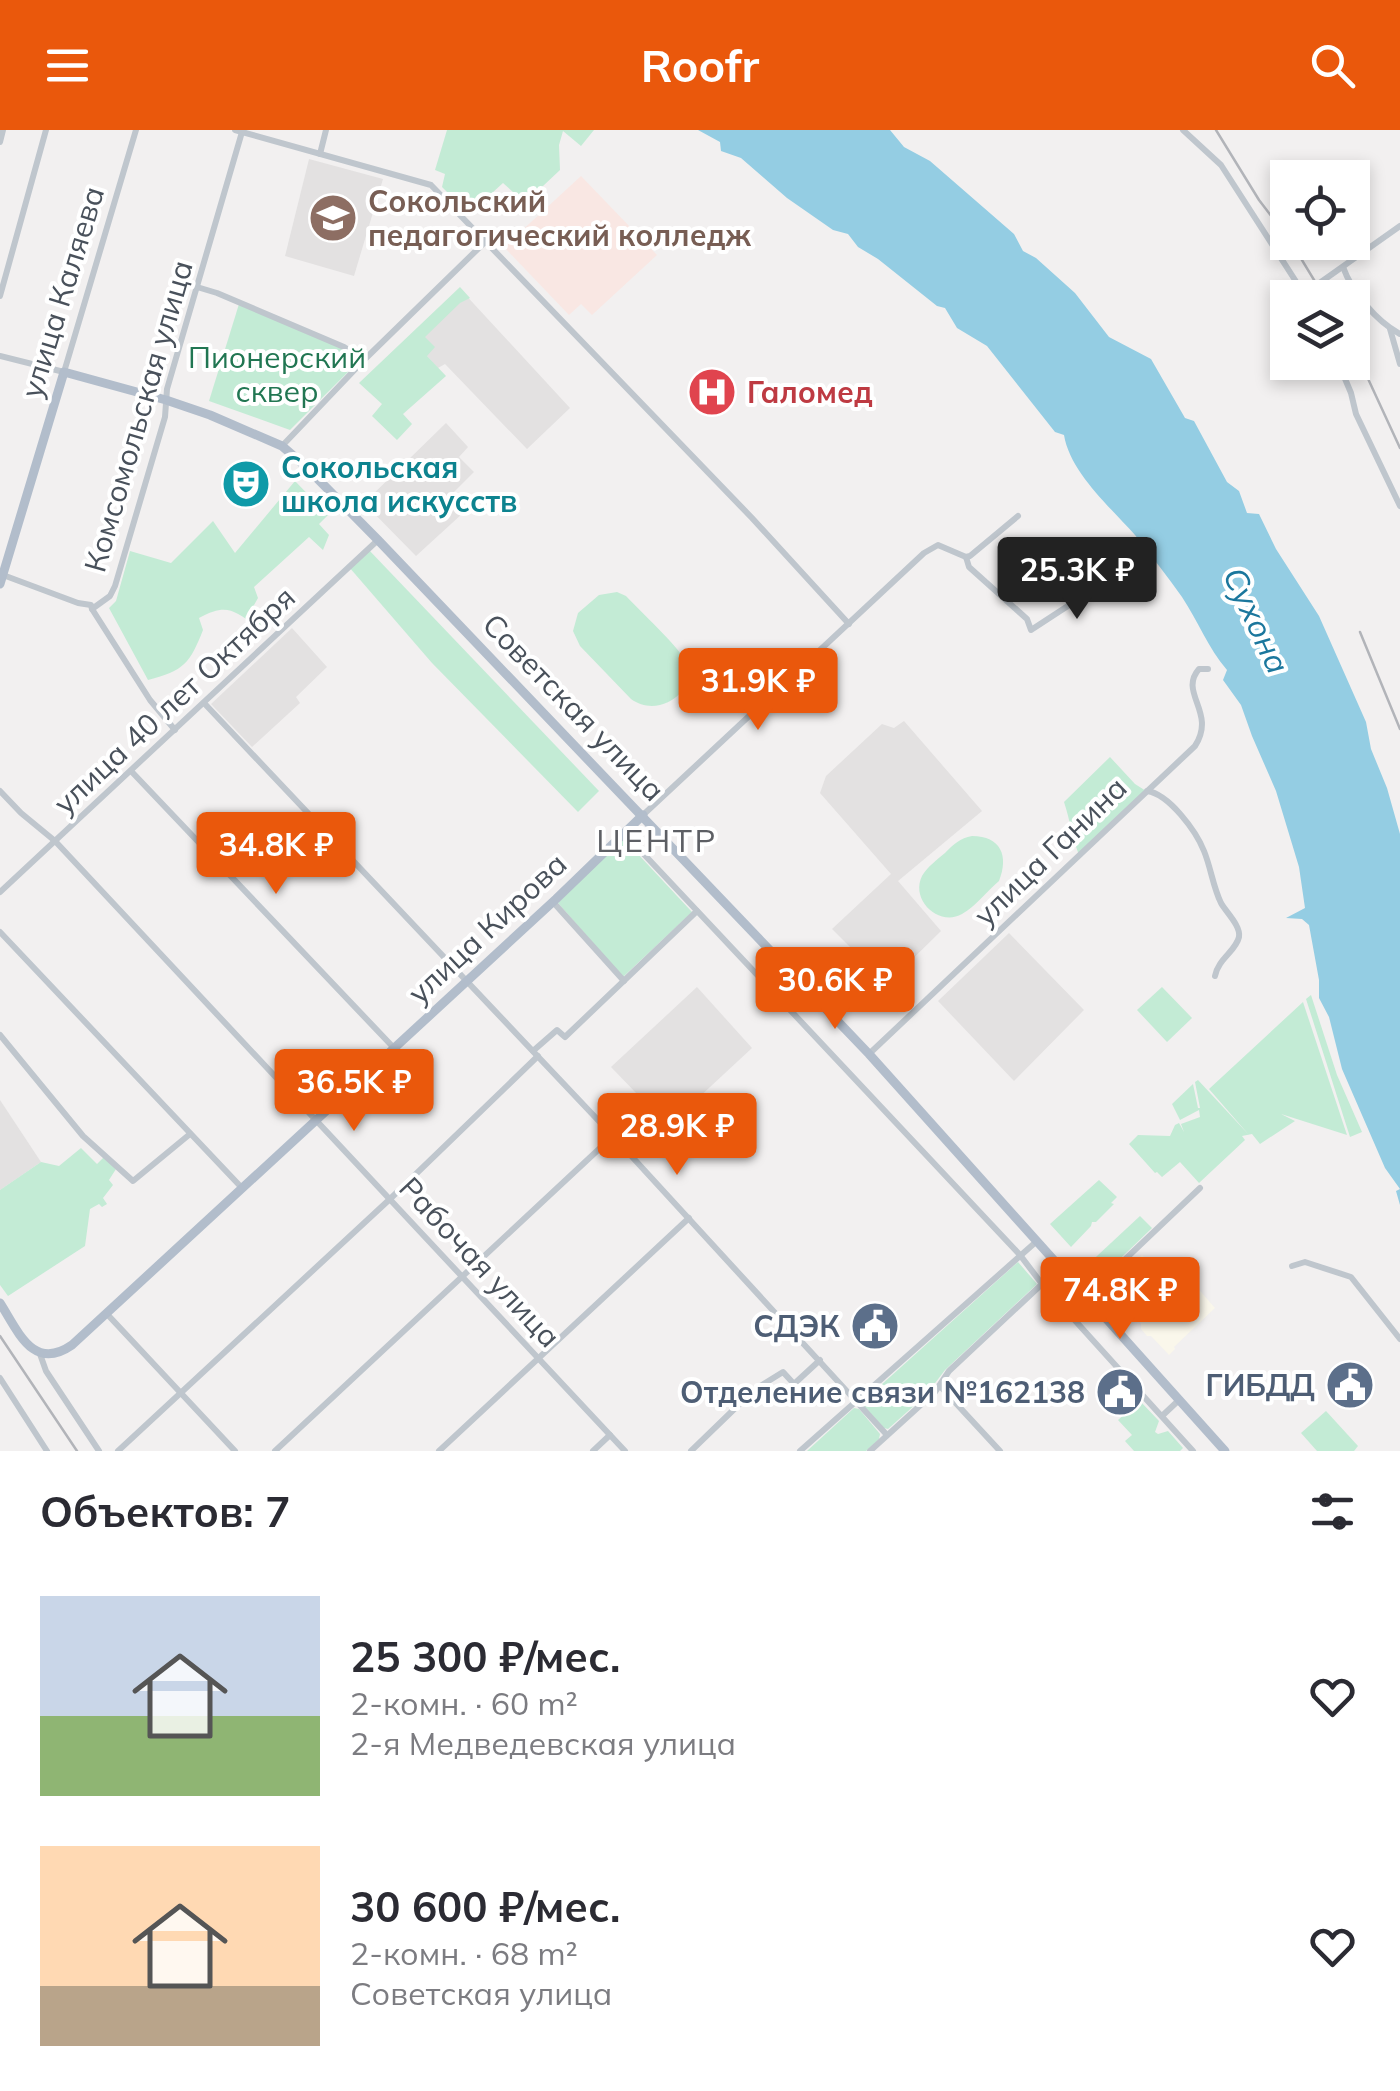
<!DOCTYPE html>
<html lang="ru">
<meta charset="utf-8">
<style>
:root{--surface:#fff;--page:#f2f2f3;--text:#2b2b33;--muted:#7c7c81;--accent:#ea580c}
body{margin:0;font-family:Mulish,sans-serif;background:var(--page);color:var(--text);height:100vh;display:flex;flex-direction:column;font-size:38px;white-space:nowrap}
*{box-sizing:border-box;margin:0}
p{font-size:32px;color:var(--muted)}
.icon{flex:none;width:55px;height:55px;fill:none;stroke:currentColor;stroke-width:2;stroke-linecap:round;stroke-linejoin:round}
.map{position:relative;height:1321px;overflow:hidden}
.side{display:flex;flex-direction:column;background:var(--surface);flex:1}
.side>*{flex:none}
.fabs{position:absolute;left:1270px;top:30px;display:grid;gap:20px}
.fabs a{display:grid;place-items:center;width:100px;height:100px;border-radius:0px;background:var(--surface);box-shadow:0 5px 15px #0003;font-size:50px}
.price{position:absolute;translate:-50% -85px;padding:0 22px;border-radius:10px;background:var(--accent);color:#fff;font-size:32px;line-height:65px;filter:drop-shadow(0 2px 5px #0008)}
.price::after{content:'';position:absolute;left:50%;top:60px;width:30px;height:22px;margin-left:-15px;background:inherit;clip-path:polygon(0 0,100% 0,50% 100%)}
.price.current{background:#222;color:#fff}
ul{padding:0;list-style:none}
li{display:flex;align-items:center;gap:30px;height:250px;padding:0 40px}
li span{display:grid;place-items:center;flex:none;width:280px;height:200px;border-radius:0px;color:#555}
li>.icon{margin-inline-start:auto}
span .icon{width:120px;height:120px;fill:#fffc;stroke-width:1}
li b{font-size:42px}
h2{display:flex;justify-content:space-between;align-items:center;height:120px;padding:0 40px;font-size:42px}
header{display:flex;justify-content:space-between;align-items:center;height:130px;padding:0 40px;background:var(--accent);color:#fff;font-size:45px;font-weight:700}
.map>svg:first-child{display:block}
.commercial{fill:#faf7eb}
.education{fill:#e3e1e1}
.medical{fill:#f9e7e3}
.green{fill:#c3ebd5}
.water{fill:#94cde3}
.lines{fill:none;stroke-linecap:round;stroke-linejoin:round}
.minor{stroke:#bfc6cd;stroke-width:6}
.major{stroke:#b2bdcb;stroke-width:9}
.rail{stroke:#b2b4b9;stroke-width:2.5}
.labels{text-anchor:middle;dominant-baseline:central;stroke-width:8;stroke-linejoin:round;paint-order:stroke}
.education-label{font-size:30px;font-weight:bold;fill:#785e54;stroke:#fff;text-anchor:start}
.street-label{font-size:30px;fill:#49515b;stroke:#fff}
.park-label{font-size:30px;fill:#217652;stroke:#fff}
.health-label{font-size:30px;font-weight:bold;fill:#be3a42;stroke:#fff;text-anchor:start}
.culture-label{font-size:30px;font-weight:bold;fill:#0d838f;stroke:#fff;text-anchor:start}
.service-label{font-size:30px;font-weight:bold;fill:#4e5e75;stroke:#fff;text-anchor:end}
.water-label{font-size:32px;font-style:italic;fill:#1b779d;stroke:#fff}
.neighbourhood-label{font-size:32px;letter-spacing:2.5px;fill:#5d5f64;stroke:#fff}
</style>
<header><svg class="icon" aria-label="menu" viewBox="0 0 24 24"><path d="M4 6h16M4 12h16M4 18h16"/></svg>Roofr<svg class="icon" aria-label="search" viewBox="0 0 24 24"><circle cx="10" cy="10" r="6"/><path d="M15 15l6 6"/></svg></header>
<div class="map">
<svg width="1400" height="1321" viewBox="0 0 1400 1321">
<rect width="100%" height="100%" fill="#f2f0f0"/>
<path class="commercial" d="M1142,1125L1182,1167L1195,1155L1215,1178L1174,1217L1175,1219L1169,1225L1151,1206H1147L1141,1199V1193L1106,1157Z"/>
<g class="education">
<path d="M309,29L383,49L354,146L285,126Z"/>
<path d="M462,161L570,278L527,319L445,234L438,238L413,211Z"/>
<path d="M446,293L468,317L459,327L474,342L449,367L463,383L416,426L364,373Z"/>
<path d="M292,498L327,537L296,567L300,573L252,617L211,574Z"/>
<path d="M904,591L982,681L898,751L941,801L887,854L832,799L891,744L820,663L826,646L882,594L894,598Z"/>
<path d="M1009,803L1084,880L1014,951L938,871Z"/>
<path d="M697,857L752,918L668,996L611,937Z"/>
<path d="M0,970L41,1032L0,1060Z"/>
</g>
<path class="medical" d="M581,46L657,125L592,185L581,174L569,185L504,117Z"/>
<g class="green">
<path d="M447,0H594L581,16L563,1L559,15L560,40L525,73L503,53L469,84L442,57L445,44L435,40Z"/>
<path d="M460,157L470,168L460,173L425,207L435,217L427,226L446,246L403,284L412,294L397,310L372,286L382,274L359,253Z"/>
<path d="M239,174L343,219L359,231L290,300L209,271Z"/>
<path d="M295,351L328,385L319,394L329,405L323,420L309,407L254,457L258,468L254,475L264,493L256,496C232,479 226,474 199,488L203,500C190,533 184,541 148,550L109,478L116,471L130,421L171,433L213,391L235,423Z"/>
<path d="M368,419L599,661L578,682L432,533L349,437Z"/>
<path d="M617,462L626,466C638,479 681,519 686,532C698,562 658,589 631,569L580,516L573,501L578,483L599,465Z"/>
<path d="M1110,627L1135,654L1146,661L1079,725C1072,707 1070,690 1064,672Z"/>
<path d="M972,706C1001,706 1009,726 999,751C987,761 976,776 962,784C939,797 910,770 922,746C927,737 938,729 945,723C954,714 960,708 972,706Z"/>
<path d="M623,708L692,782L623,847L558,773Z"/>
<path d="M1162,857L1192,888L1167,912L1137,880Z"/>
<path d="M1311,865L1337,945L1362,1002L1350,1007L1306,869Z"/>
<path d="M1303,872L1347,1005L1281,984L1295,991L1260,1014L1252,1004L1242,1006L1245,1010L1199,1053L1180,1032L1162,1047L1157,1042L1155,1043L1129,1014L1138,1005L1170,1006L1175,995L1179,993L1184,1002L1181,994L1200,987L1199,980L1180,990L1172,974L1193,954L1198,978H1200L1195,952L1198,950L1249,1005L1209,959Z"/>
<path d="M81,1018L97,1034L104,1027L116,1039L109,1050L113,1055L103,1068L107,1074L102,1077L99,1074L90,1079L85,1116L8,1166L0,1155V1060L41,1032L59,1036Z"/>
<path d="M1099,1050L1117,1067L1111,1073L1114,1074L1096,1092H1092L1091,1096L1071,1117L1050,1094Z"/>
<path d="M1140,1086L1152,1098L1095,1153L1083,1139Z"/>
<path d="M1018,1132L1037,1154L945,1240L926,1265L888,1299L884,1298L861,1273Z"/>
<path d="M1140,1271L1159,1291L1155,1302L1158,1304L1168,1301L1183,1318L1180,1321H1134L1125,1311L1132,1305L1118,1290Z"/>
<path d="M854,1278L859,1279L880,1304L879,1309L866,1321H807Z"/>
<path d="M1326,1281L1358,1316L1354,1321H1317L1301,1303Z"/>
</g>
<path class="water" d="M698,0H890L904,17L930,31L1014,104L1023,121L1036,128L1075,163L1109,207L1151,229L1185,288L1194,291L1227,352L1239,361L1247,383L1259,384L1276,419L1319,486L1366,592L1371,619L1387,658L1400,704V1075L1396,1061L1400,1059L1385,1038L1342,939L1329,887L1319,868V850L1309,795L1302,789L1286,788L1305,778L1299,737L1276,661L1252,606L1241,575L1223,550L1227,540C1208,518 1198,491 1182,467C1167,446 1151,425 1135,405C1110,377 1070,342 1064,305L1055,302L987,216L957,198L945,178L937,176L878,129L858,117L848,104L833,100L787,68L741,28L721,21L720,12Z"/>
<g class="lines">
<g class="minor">
<path d="M235,0L431,55L752,388L849,494"/>
<path d="M1183,0L1221,35L1304,164"/>
<path d="M0,12L3,0"/>
<path d="M320,24L326,0"/>
<path d="M1343,137C1352,162 1376,191 1400,204"/>
<path d="M197,157L217,163L344,217L364,230"/>
<path d="M0,166L46,0"/>
<path d="M1305,166L1304,164L1400,96"/>
<path d="M1390,199L1400,234"/>
<path d="M0,226L64,242L136,0"/>
<path d="M1338,232L1351,263L1356,284L1400,376"/>
<path d="M282,316L364,230L486,111"/>
<path d="M966,427L969,437L1027,489L1031,500L1103,453"/>
<path d="M966,427L970,426L1018,386"/>
<path d="M3,445L78,473L91,475L92,479L110,466L115,456L165,287L167,259L242,2"/>
<path d="M92,479L150,570L175,600"/>
<path d="M204,573L613,1006L887,1305"/>
<path d="M131,641L393,917"/>
<path d="M0,661L21,683L55,711L625,1321"/>
<path d="M1147,661C1169,664 1196,701 1204,721C1211,738 1213,757 1221,773C1226,782 1241,796 1239,807C1236,821 1218,829 1215,846"/>
<path d="M643,685L924,423L938,415L966,427"/>
<path d="M624,703L1020,1125L1042,1154L1193,1321"/>
<path d="M0,762L378,410"/>
<path d="M553,772L624,851"/>
<path d="M0,802L242,1058"/>
<path d="M0,905L83,1006L133,1051L190,1004"/>
<path d="M533,921L557,900L565,907L697,781"/>
<path d="M869,924L1195,616C1217,582 1178,563 1199,539H1208"/>
<path d="M1292,1136L1305,1132L1351,1147L1400,1209"/>
<path d="M1098,1155L1200,1058"/>
<path d="M107,1184L235,1321"/>
<path d="M40,1224L46,1241L99,1321"/>
<path d="M0,1248L47,1321"/>
<path d="M940,1256L1000,1321"/>
<path d="M1162,1286L1179,1270"/>
<path d="M118,1321L390,1069L538,926"/>
<path d="M275,1321L613,1006"/>
<path d="M439,1321L689,1088"/>
<path d="M593,1321L610,1305"/>
<path d="M691,1321L754,1260L783,1242L794,1254L820,1230"/>
<path d="M800,1321L1037,1111"/>
<path d="M870,1321L935,1262L949,1241L1042,1154"/>
</g>
<g class="major">
<path d="M0,454L64,242L166,270L210,285L282,316L304,335L378,410L869,924L1225,1321"/>
<path d="M0,1173C18,1201 33,1242 72,1215L556,769L643,685"/>
</g>
<g class="rail">
<path d="M1216,0L1259,70L1288,108"/>
<path d="M1291,112L1325,168"/>
<path d="M1352,214L1400,318"/>
<path d="M1360,502L1400,599"/>
<path d="M0,1206L77,1321"/>
</g>
</g>
<defs>
<g id="university-disc" transform="scale(2.5)"><circle r="9.5" fill="#8d6e63" stroke="#fff"/><path d="M0-5L7-2L0 1L-7-2ZM-4 1L0 2.5L4 1V4Q0 6-4 4Z" fill="#fff"/></g>
<g id="hospital-disc" transform="scale(2.5)"><circle r="9.5" fill="#e0444e" stroke="#fff"/><path d="M-5-5h3v3.5h4V-5h3V5h-3V1.5h-4V5h-3Z" fill="#fff"/></g>
<g id="theatre-disc" transform="scale(2.5)"><circle r="9.5" fill="#0f9aa8" stroke="#fff"/><path d="M-5-5.5Q0-4 5-5.5V0Q5 5 0 6Q-5 5-5 0ZM-3.3-2.5H-1v1.5H-3.3ZM1-2.5H3.3v1.5H1ZM-2.8 1Q0 5.5 2.8 1Z" fill="#fff"/></g>
<g id="civic-disc" transform="scale(2.5)"><circle r="9.5" fill="#5c6f8a" stroke="#fff"/><path d="M-.6-6.5H3V-4.5H.6V-3L4-1V1h2V6H-6V1h2V-1L-.6-3ZM-1.2 2.5V6h2.4V2.5Z" fill="#fff"/></g>
</defs>
<g fill-rule="evenodd">
<use href="#university-disc" x="333" y="88"/>
<use href="#hospital-disc" x="712" y="262"/>
<use href="#theatre-disc" x="246" y="354"/>
<use href="#civic-disc" x="875" y="1196"/>
<use href="#civic-disc" x="1350" y="1255"/>
<use href="#civic-disc" x="1120" y="1262"/>
</g>
<g class="labels">
<g class="education-label">
<text x="368" y="71">Сокольский<tspan x="368" dy="34">педагогический колледж</tspan></text>
</g>
<g class="street-label">
<text transform="translate(62 162) rotate(-73)">улица Каляева</text>
<text transform="translate(138 286) rotate(-74)">Комсомольская улица</text>
<text transform="translate(174 570) rotate(-43)">улица 40 лет Октября</text>
<text transform="translate(574 577) rotate(46)">Советская улица</text>
<text transform="translate(1050 721) rotate(-44)">улица Ганина</text>
<text transform="translate(487 798) rotate(-43)">улица Кирова</text>
<text transform="translate(480 1132) rotate(47)">Рабочая улица</text>
</g>
<g class="park-label">
<text x="277" y="227">Пионерский<tspan x="277" dy="34">сквер</tspan></text>
</g>
<g class="health-label">
<text x="747" y="262">Галомед</text>
</g>
<g class="culture-label">
<text x="281" y="337">Сокольская<tspan x="281" dy="34">школа искусств</tspan></text>
</g>
<g class="service-label">
<text x="840" y="1196">СДЭК</text>
<text x="1315" y="1255">ГИБДД</text>
<text x="1085" y="1262">Отделение связи №162138</text>
</g>
<g class="water-label">
<text transform="translate(1257 490) rotate(65)">Сухона</text>
</g>
<g class="neighbourhood-label">
<text x="657" y="710">ЦЕНТР</text>
</g>
</g>
</svg>
<div class="fabs">
<a><svg class="icon" aria-label="locate" viewBox="0 0 24 24"><circle cx="12" cy="12" r="6"/><path d="M12 2v4M12 18v4M2 12h4M18 12h4"/></svg></a>
<a><svg class="icon" aria-label="layers" viewBox="0 0 24 24"><path d="M12 4l9 5-9 5-9-5zM3 14l9 5 9-5"/></svg></a>
</div>
<b class="price current" style="left:1077px;top:492px">25.3K ₽</b>
<b class="price" style="left:758px;top:603px">31.9K ₽</b>
<b class="price" style="left:276px;top:767px">34.8K ₽</b>
<b class="price" style="left:835px;top:902px">30.6K ₽</b>
<b class="price" style="left:354px;top:1004px">36.5K ₽</b>
<b class="price" style="left:677px;top:1048px">28.9K ₽</b>
<b class="price" style="left:1120px;top:1212px">74.8K ₽</b>
</div>
<section class="side">
<h2>Объектов: 7<svg class="icon" aria-label="filters" viewBox="0 0 24 24"><path d="M4 7h16M4 17h16"/><circle cx="9" cy="7" r="2"/><circle cx="15" cy="17" r="2"/></svg></h2>
<ul>
<li><span style="background:linear-gradient(#c9d6e8 60%,#8fb573 0)"><svg class="icon" aria-label="home" viewBox="0 0 24 24"><path d="M3 11l9-7 9 7M6 9v11h12V9"/></svg></span><div><b>25 300 ₽/мес.</b><p>2-комн. · 60 m²</p><p>2-я Медведевская улица</p></div><svg class="icon" aria-label="heart" viewBox="0 0 24 24"><path d="M12 20l-8-8c-3-5 5-10 8-4 3-6 11-1 8 4z"/></svg></li>
<li><span style="background:linear-gradient(#ffd9b3 70%,#b9a48a 0)"><svg class="icon" aria-label="home" viewBox="0 0 24 24"><path d="M3 11l9-7 9 7M6 9v11h12V9"/></svg></span><div><b>30 600 ₽/мес.</b><p>2-комн. · 68 m²</p><p>Советская улица</p></div><svg class="icon" aria-label="heart" viewBox="0 0 24 24"><path d="M12 20l-8-8c-3-5 5-10 8-4 3-6 11-1 8 4z"/></svg></li>
</ul>
</section>
